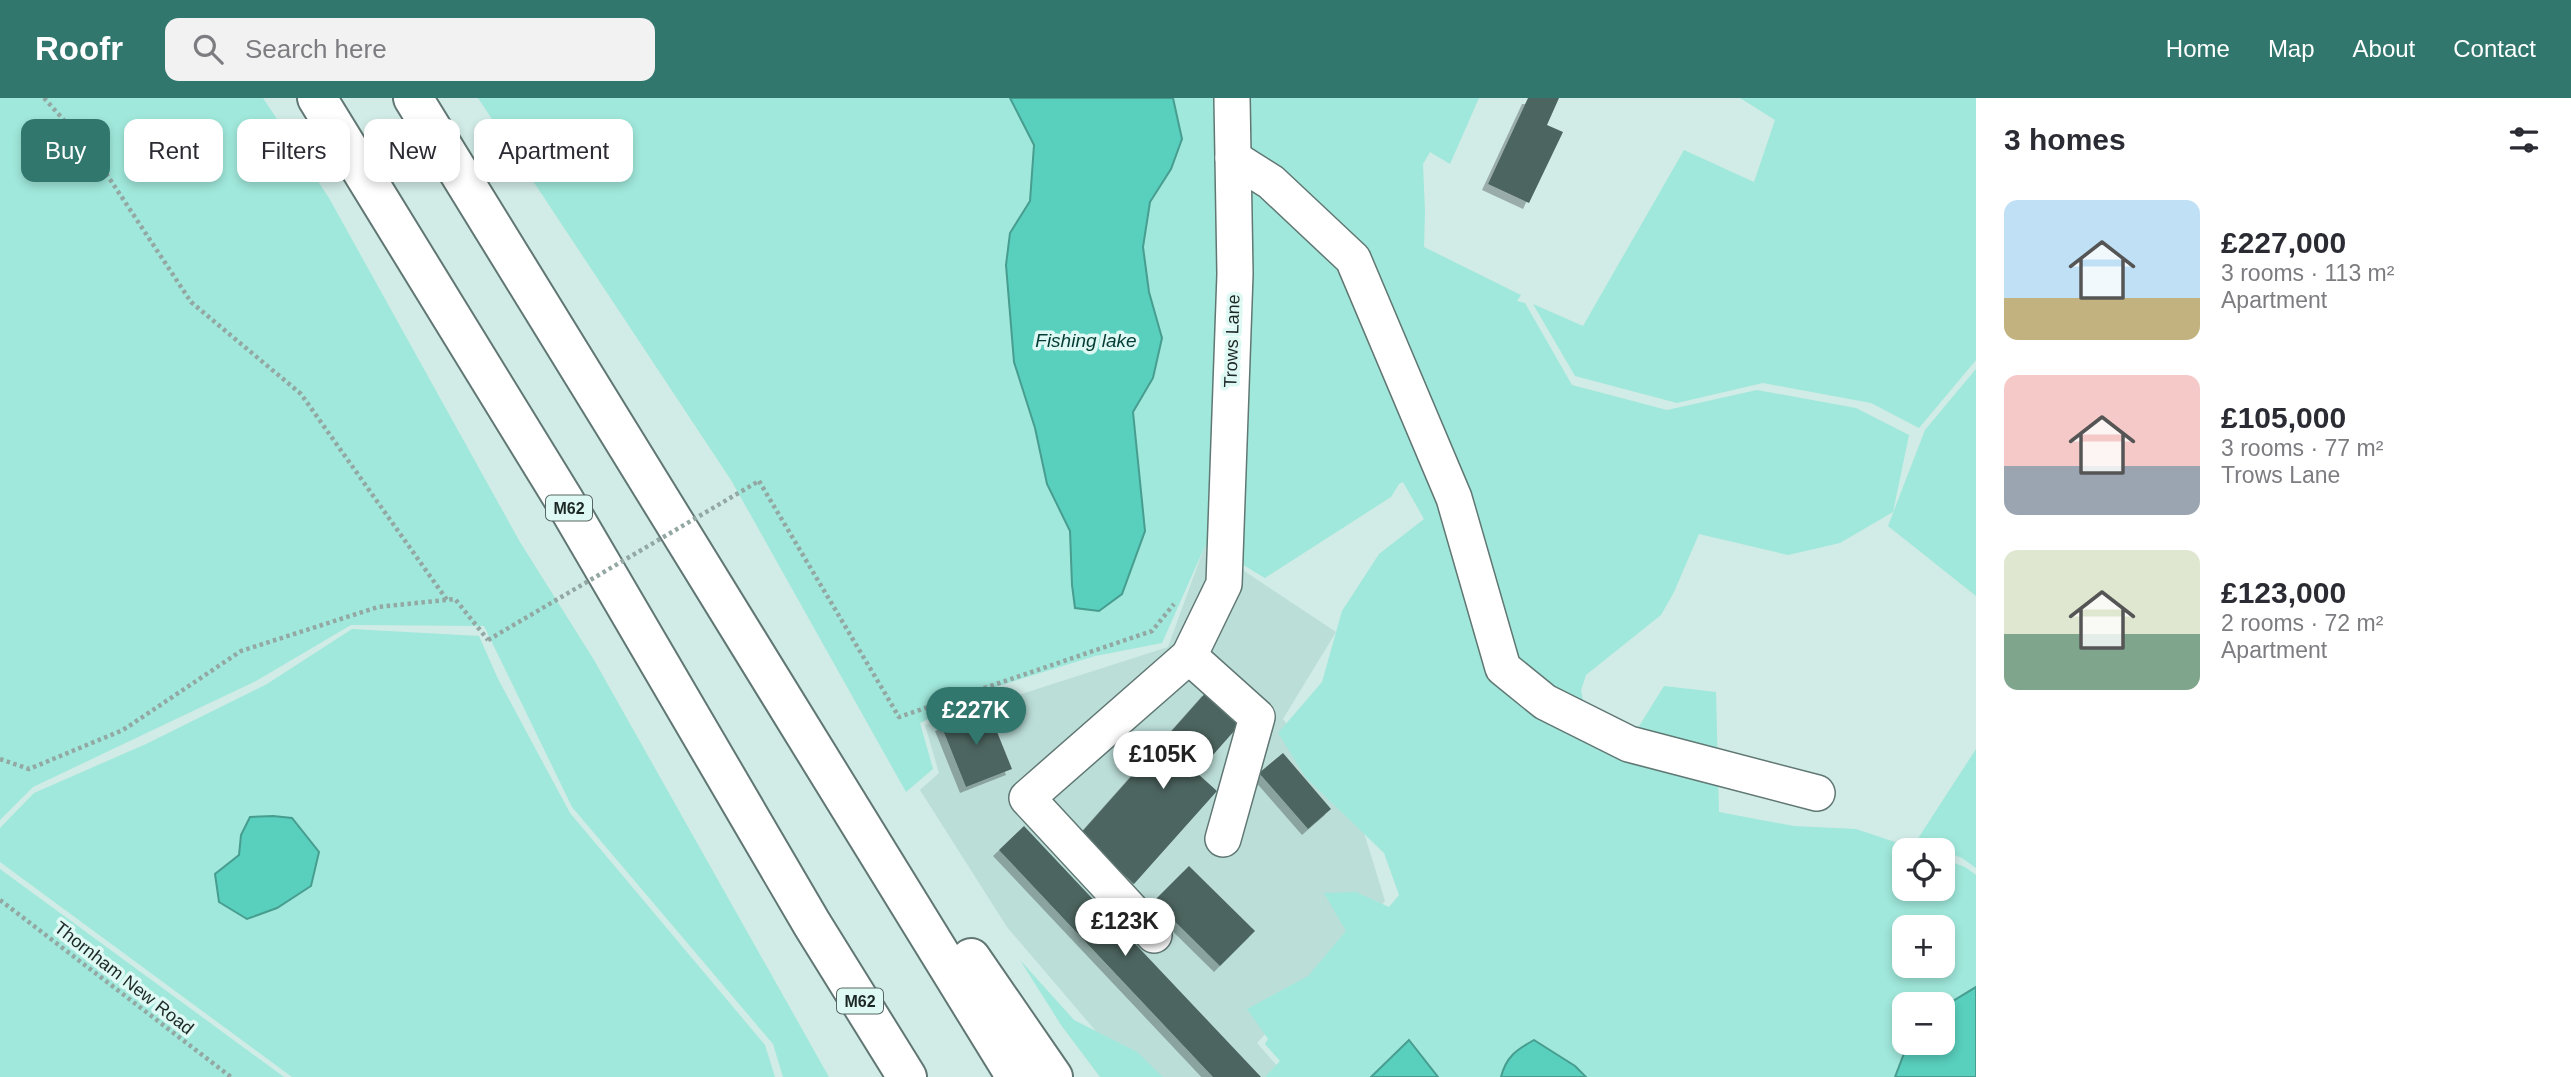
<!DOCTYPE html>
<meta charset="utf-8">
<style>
:root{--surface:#fff;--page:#f2f2f3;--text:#2b2b33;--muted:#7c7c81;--accent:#32776d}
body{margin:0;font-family:Helvetica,sans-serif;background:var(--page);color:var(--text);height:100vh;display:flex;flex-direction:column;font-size:26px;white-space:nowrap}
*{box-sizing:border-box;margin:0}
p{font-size:23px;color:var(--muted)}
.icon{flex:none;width:38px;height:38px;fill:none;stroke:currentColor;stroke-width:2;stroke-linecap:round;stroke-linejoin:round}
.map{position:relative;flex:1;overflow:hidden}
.panel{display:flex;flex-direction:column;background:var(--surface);width:595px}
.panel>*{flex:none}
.banner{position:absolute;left:21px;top:21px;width:665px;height:63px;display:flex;gap:14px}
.buttons{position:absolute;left:1892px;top:740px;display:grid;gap:14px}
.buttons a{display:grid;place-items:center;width:63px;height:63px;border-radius:14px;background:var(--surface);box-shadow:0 4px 10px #0003;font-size:35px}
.price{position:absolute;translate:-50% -60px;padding:0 16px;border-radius:24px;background:#fff;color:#222;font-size:23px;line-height:46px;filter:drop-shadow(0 2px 4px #0008)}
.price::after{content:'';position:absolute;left:50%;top:42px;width:21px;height:16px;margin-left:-10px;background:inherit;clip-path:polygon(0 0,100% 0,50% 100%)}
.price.selected{background:var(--accent);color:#fff}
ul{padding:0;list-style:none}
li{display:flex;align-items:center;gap:21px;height:175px;padding:0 28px}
li span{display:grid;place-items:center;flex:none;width:196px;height:140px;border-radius:14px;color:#555}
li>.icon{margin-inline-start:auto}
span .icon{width:84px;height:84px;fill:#fffc;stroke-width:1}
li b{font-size:30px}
h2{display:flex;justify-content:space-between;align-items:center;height:84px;padding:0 28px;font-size:30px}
.tag{padding:0 24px;border-radius:14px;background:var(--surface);box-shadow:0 4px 10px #0003;font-size:24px;line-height:63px}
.tag.selected{background:var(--accent);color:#fff}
header{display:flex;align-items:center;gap:42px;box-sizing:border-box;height:98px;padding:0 35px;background:var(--accent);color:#fff}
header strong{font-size:33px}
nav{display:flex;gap:38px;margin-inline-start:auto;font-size:24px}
.search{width:490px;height:63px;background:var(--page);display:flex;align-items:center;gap:18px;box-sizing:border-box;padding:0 24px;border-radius:14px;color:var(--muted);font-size:26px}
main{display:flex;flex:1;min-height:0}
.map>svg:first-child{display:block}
.built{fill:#bcded8}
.green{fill:#a0e8db;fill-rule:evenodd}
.water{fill:#59cfbd;stroke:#479d8f;stroke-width:2}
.building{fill:#4e6560;filter:url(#shadow)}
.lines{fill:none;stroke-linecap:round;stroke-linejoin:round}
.minor-casing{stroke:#607773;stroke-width:38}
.highway-casing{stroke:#607773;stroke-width:42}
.path{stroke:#93a7a3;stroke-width:4.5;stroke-dasharray:3.5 3.5;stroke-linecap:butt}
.minor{stroke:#fff;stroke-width:35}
.highway{stroke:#fff;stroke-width:38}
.path-bridge{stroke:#93a7a3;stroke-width:4.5;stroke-dasharray:3.5 3.5;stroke-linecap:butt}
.labels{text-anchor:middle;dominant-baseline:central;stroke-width:7;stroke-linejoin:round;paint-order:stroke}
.shield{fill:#def9f3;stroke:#576663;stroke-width:2}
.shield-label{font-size:16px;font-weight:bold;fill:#1d2725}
.street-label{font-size:18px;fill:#1d2725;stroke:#def9f3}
.water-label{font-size:19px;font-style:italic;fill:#033c35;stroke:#def9f3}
</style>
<header>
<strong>Roofr</strong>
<div class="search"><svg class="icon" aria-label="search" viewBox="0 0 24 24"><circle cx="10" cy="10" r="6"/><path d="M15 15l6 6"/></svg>Search here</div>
<nav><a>Home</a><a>Map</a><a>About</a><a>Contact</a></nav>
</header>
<main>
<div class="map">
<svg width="1976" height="979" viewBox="0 0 1976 979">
<defs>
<filter id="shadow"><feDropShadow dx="-6" dy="6" stdDeviation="0" flood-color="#0004"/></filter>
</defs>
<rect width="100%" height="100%" fill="#d1ebe6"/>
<path class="built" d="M1205,447L1336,534L1283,621L1361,725L1385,803L1257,945L1287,979H1135L1007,829L920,692L939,675L925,627L1168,549Z"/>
<g class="green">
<path d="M0,0H263L329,100L520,444L594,562L829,979H783L773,946L572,709L484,528L351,527L256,583L33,689L0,722Z"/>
<path d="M478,0H1479L1450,66L1430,54L1423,66L1425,114L1424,149L1521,197L1517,203L1525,205L1572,287L1667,312L1757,292L1856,310L1909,337L1893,414L1840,445L1788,457L1699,436L1674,494L1661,517L1586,577L1581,592L1590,640L1623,654L1664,588L1716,594L1719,714L1794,728L1856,731L1919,752H1904V791H1942L1943,761L1965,769L1976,777V979H1265L1280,963L1265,946L1268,941L1247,911L1308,878L1346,833L1324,795L1356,794L1389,809L1399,797L1384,755L1306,680L1278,635L1322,584L1342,513L1379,456L1424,421L1403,384L1399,386L1391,399L1265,480L1215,450L1205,448L1162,545L1095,558L989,591L920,625L933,671L906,694L731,382ZM1904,830H1942V868H1904ZM1904,906H1942V945H1904Z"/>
<path d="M1740,0H1976V262L1919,330L1871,305L1763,285L1677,305L1575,278L1533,206L1583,228L1684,52L1754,84L1775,22Z"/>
<path d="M1976,271V498L1888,428L1925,332Z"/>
<path d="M352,531L479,538L498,581L570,715L765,947L775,979H292L0,764V730L34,695L146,646L267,586Z"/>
<path d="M1976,651V770L1962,760L1917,742Z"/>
<path d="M0,771L284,979H0Z"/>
<path d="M1020,862L1074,922L1137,954L1163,979H1100L1061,927Z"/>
</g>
<g class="water">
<path d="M1010,0H1173L1182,41L1171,71L1150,104L1143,149L1149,194L1162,240L1153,280L1133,314L1145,433L1122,496L1099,513L1075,510L1072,487L1070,433L1047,386L1035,330L1014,264L1006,167L1010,135L1030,103L1034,47Z"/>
<path d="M273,718L292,720L319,754L311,788L277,810L247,821L219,804L215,776L239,757L241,737L250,719Z"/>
<path d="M1976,889V979H1895L1908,945H1942L1943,909Z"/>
<path d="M1409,942L1438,979H1371Z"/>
<path d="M1534,942L1575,968L1586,979H1501C1506,959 1516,952 1534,942Z"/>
</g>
<g class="building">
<path d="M1528,0H1559L1547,27L1563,34L1529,105L1488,86Z"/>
<path d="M1208,592L1243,623L1197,675L1217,693L1134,786L1080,736Z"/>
<path d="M987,609L1012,671L966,689L941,627Z"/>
<path d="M1283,655L1331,711L1308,731L1259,675Z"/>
<path d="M1024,728L1089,797L1261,979H1213L1064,821L999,752Z"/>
<path d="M1189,768L1255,833L1220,868L1154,803Z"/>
</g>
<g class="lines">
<g class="minor-casing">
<g id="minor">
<path d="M1233,60L1271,84L1353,161L1454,400L1503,570L1545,604L1629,646L1817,695"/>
<path d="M1189,558L1257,619L1223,741"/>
<path d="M1154,837L1027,700L1189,558L1224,486L1235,176L1232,0"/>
</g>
</g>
<g class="highway-casing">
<g id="highway">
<path d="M317,0L564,402L812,826L907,979"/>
<path d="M413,0L1016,979"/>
<path d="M971,860L1053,979"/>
</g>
</g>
<g class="path">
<path d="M44,0L90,51L191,204L301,296L447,502"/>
<path d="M759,383L899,619L1152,533L1174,506"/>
<path d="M0,661L29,671L123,632L241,553L378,509L455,501L488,542"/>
<path d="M0,802L231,979"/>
</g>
<use href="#minor" class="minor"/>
<use href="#highway" class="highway"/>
<path class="path-bridge" d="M488,542L759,383"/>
</g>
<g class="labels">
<g class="shield">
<rect x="546" y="397.5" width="46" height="25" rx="5"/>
<rect x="837" y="890.5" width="46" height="25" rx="5"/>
</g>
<g class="shield-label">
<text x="569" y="410">M62</text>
<text x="860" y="903">M62</text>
</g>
<g class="street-label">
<text transform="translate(1232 243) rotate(-88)">Trows Lane</text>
<text transform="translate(124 880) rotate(38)">Thornham New Road</text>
</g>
<g class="water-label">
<text x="1086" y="242">Fishing lake</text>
</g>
</g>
</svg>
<div class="buttons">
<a><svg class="icon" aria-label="locate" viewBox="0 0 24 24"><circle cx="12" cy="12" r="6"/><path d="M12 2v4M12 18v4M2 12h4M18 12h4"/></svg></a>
<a>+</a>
<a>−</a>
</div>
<b class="price selected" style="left:976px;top:649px">£227K</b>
<b class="price" style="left:1163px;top:693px">£105K</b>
<b class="price" style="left:1125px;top:860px">£123K</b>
<div class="banner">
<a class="tag selected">Buy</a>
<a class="tag">Rent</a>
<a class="tag">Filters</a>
<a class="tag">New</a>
<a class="tag">Apartment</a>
</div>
</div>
<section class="panel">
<h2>3 homes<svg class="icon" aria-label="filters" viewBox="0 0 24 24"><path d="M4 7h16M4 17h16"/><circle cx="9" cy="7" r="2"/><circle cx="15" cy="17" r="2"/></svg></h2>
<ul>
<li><span style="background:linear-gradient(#bfe0f5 70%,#c2b280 0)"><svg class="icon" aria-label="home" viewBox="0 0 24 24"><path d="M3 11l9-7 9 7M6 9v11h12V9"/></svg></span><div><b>£227,000</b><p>3 rooms · 113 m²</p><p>Apartment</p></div></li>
<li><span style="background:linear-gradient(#f6c9c9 65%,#9aa5b1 0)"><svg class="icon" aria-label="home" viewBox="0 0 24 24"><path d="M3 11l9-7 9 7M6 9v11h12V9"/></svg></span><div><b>£105,000</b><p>3 rooms · 77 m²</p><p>Trows Lane</p></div></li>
<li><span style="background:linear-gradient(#dfe7d0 60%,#7fa58c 0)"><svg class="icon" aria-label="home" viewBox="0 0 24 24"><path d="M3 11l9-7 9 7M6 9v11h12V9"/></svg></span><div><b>£123,000</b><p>2 rooms · 72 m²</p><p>Apartment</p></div></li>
</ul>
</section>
</main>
